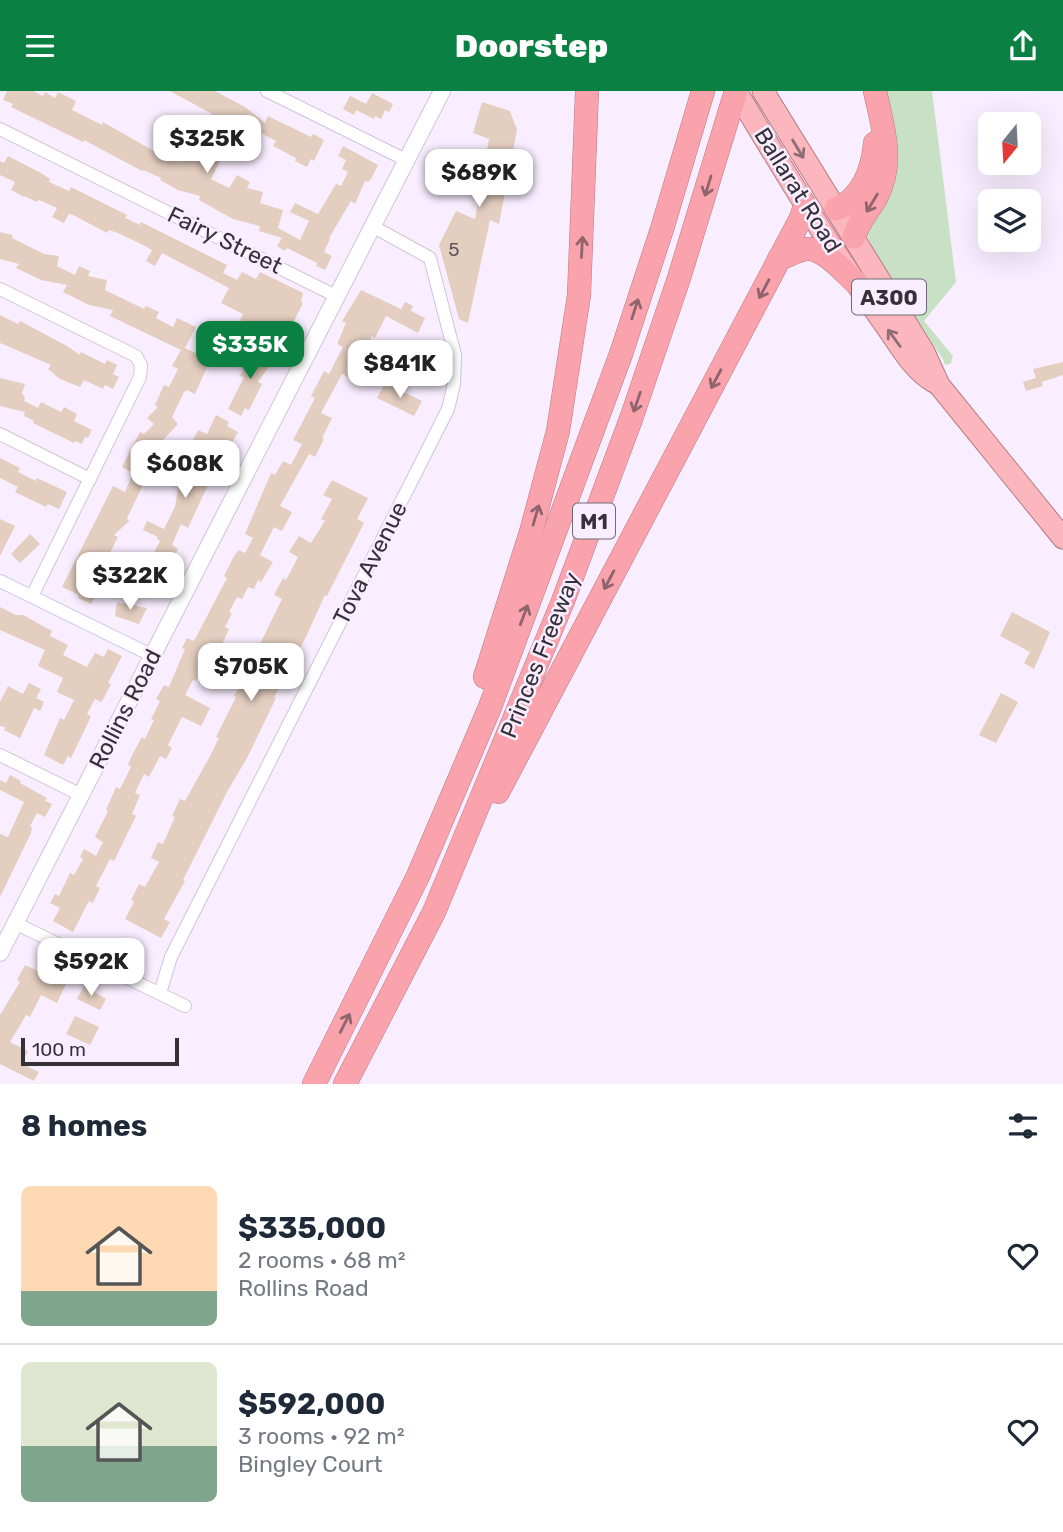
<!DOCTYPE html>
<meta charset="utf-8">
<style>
:root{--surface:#fff;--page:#f2f2f3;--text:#1f2937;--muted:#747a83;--line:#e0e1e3;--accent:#0b8043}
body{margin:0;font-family:Rubik,sans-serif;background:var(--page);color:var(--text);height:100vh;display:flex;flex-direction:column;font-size:26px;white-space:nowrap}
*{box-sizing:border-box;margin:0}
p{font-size:23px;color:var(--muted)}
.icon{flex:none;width:38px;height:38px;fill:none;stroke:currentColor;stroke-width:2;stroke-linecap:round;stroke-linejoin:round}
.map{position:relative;height:993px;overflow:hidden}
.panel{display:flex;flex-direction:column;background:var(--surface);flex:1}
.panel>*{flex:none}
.needle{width:46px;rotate:198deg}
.controls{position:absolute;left:978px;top:21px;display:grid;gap:14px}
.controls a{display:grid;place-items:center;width:63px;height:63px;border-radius:10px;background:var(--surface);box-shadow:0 7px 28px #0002;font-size:35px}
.scale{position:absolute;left:21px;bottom:18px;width:158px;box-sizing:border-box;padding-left:7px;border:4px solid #363139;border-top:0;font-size:19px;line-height:24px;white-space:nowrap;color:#363139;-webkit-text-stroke:5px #f9eeff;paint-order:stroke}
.price{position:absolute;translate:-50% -60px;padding:0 16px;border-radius:14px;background:#fff;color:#222;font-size:23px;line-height:46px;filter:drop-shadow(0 2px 4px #0008)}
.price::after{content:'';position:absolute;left:50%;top:42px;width:21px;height:16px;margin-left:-10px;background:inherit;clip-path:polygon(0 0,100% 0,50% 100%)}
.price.selected{background:var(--accent);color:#fff}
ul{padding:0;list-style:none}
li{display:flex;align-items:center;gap:21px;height:175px;padding:0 21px}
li+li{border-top:2px solid var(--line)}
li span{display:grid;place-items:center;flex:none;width:196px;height:140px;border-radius:10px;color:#555}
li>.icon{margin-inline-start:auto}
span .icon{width:84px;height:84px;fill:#fffc;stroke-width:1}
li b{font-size:30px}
h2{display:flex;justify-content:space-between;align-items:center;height:84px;padding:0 21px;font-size:30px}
header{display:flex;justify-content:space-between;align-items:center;height:91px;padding:0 21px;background:var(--accent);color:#fff;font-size:32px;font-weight:800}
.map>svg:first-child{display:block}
.green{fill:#c8e1c5}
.building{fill:#e4cec0}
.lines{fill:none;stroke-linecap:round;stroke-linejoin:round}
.minor-casing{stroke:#d0c3d7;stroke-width:14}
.tertiary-casing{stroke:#d0c3d7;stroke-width:18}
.trunk-casing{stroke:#b57b84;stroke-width:23}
.motorway-casing{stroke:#b57b84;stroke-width:24}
.minor{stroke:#fff;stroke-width:12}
.tertiary{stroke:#fff;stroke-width:16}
.trunk{stroke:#fbb6be;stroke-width:21}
.motorway{stroke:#faa3ad;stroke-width:23}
.oneway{stroke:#8f6d75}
.oneway2{stroke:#8e646d}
.labels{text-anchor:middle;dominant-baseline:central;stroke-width:5;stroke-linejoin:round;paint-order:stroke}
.number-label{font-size:19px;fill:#62585b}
.shield{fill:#f9eeff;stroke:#706a74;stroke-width:2}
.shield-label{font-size:21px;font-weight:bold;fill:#363139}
.street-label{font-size:23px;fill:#363139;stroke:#f9eeff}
</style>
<header><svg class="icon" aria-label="menu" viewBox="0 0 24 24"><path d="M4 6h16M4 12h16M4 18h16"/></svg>Doorstep<svg class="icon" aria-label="share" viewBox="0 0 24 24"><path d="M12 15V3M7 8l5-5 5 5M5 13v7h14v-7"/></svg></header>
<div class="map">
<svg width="1063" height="993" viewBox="0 0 1063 993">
<rect width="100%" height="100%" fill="#f9eeff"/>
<path class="green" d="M884,0H932L956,191L924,230L953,265L951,272L947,274L944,273V270L883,176L867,145Z"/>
<g class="building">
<path d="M7,0H33L43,5L45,1L55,7L58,1L76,10L72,19L102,34L103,31L152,59L182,71L193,48L224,62L211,88L229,97L237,84L250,91L247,97L263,101L260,112L283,119L278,137L300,149L309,130L290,121L295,112L318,123L336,93L341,95L348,81L342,78L346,69L338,65L343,55L378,74L371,88L368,91L365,90L355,113L351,110L329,147L330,148L324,161L332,165L325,179L316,175L317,172L287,157L285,160L277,155L282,147L259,140L260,135L233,128L199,109L200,105L178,99L160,89L161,87L143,79L142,80L84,49L83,51L11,16L13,13L3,9Z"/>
<path d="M170,0H215L245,16L265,32L268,25L311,46L313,43L324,49L314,70L311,68L307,76L295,70L296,67L273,55L276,50L261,42L255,55L229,33L219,29L217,32L210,28L212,23Z"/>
<path d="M372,2L393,13L389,21L385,19L381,28L375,25L374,28L356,19L354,24L343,18L350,5L366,13Z"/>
<path d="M482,11L510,20L517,39L499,133L490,129L468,232L459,228L439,154L456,120L475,128L489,48L473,42Z"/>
<path d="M8,65L41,82L50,88L49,91L69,100L71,96L127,124L125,127L140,134L141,131L227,174L223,182L237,189L242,181L256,188L260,181L303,202L301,211L303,212L283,252L240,229L243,223L221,212L229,197L162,162L155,175L146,170L152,159L145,155L118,142L109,139L107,142L73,124L69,123L64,132L52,126L57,117L39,109L37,111L24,105V106L11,99L15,91L0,84V70L4,72Z"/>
<path d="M0,141L13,144L12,147L44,163L59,165L57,175L75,184L79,175L90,180L88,185L107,189L105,199L144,218L146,215L159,221L156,227L173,236L177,227L196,236L185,257L210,269L195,303L187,299L184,301L172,326L178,333L159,353L163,358L148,375L156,381L149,395L144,392L127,427L129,430L114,444L118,446L106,470L113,474L91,513L78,507L79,504L62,496L113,395L125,401L133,382L122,376L140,341L144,343L154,333L147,327L158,316L155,314L164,294L169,296L178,278L172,275L181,259L110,225L113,219L89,214L63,201L67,194L41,189L16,177L19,173L0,168Z"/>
<path d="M361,199L401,218L405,211L413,215L411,220L425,227L418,242L386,225L375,247L372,245L350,287L342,283L321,322L332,327L322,347L324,348L315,366L309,363L280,415L292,421L282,440L274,436L260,464L273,471L261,491L258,489L254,498L248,496L242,508L237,506L229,521L232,522L225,536L229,538L218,562L223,565L216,580L208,575L204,582L200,581L196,590L193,589L185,604L210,617L201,635L182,626L168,654L172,657L166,668L160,665L149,686L144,683L135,702L140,704L132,723L136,725L114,770L110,768L96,795L100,797L93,812L89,810L73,841L53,830L60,817L50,812L55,803L59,805L70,782L74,784L83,768L80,766L84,758L96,765L103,751L95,746L108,720L106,719L116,696L120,698L131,676L128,674L132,664L142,646L145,648L154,629L151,628L160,610L156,608L164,594L169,596L185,558L182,557L187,547L194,550L227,487L224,485L234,465L239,459L245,462L253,447L245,443L271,382L275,384L283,370L291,374L302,353L293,349L315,307L311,305L324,280L329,283L343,256L337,253L346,232L342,230Z"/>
<path d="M0,224L18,233L20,230L67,255L80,264L81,261L105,273L107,269L117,274L113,283L119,286L113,298L105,294L103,298L84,289L80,296L60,288L48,278L51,274L0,252Z"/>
<path d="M253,255L273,270L258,291L262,293L249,319L245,317L241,325L228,318L244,286L240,285L248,269L244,267Z"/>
<path d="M1063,271V284L1042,291L1043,295L1026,300L1023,291L1036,287L1033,278Z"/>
<path d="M0,287L25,293L22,302L25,307L24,310L38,317L41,311L61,321L64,316L77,323L74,330L92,339L88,347L85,346L82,353L75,350L74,352L33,332L34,330L24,325L25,321L0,315Z"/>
<path d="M385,292L422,310L414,325L377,307Z"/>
<path d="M216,324L229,331L227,335L238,341L224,366L214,361L206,376L214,381L188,437L181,433L172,454L178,458L172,470L168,468L160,484L163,486L152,508L131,497L137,484L141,487L160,450L157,448L158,446L143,439L147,430L164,438L175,416L180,385L171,381L181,362L193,369L201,353L193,349L198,339L207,343Z"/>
<path d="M0,367L20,377L18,381L36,390L37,387L67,401L59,418L48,413L46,416L15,401L18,396L0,387Z"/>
<path d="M332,389L368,407L357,428L364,432L327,505L325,504L305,548L274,606L276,607L247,667L227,701L183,789L185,790L164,828L170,831L161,847L125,828L134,811L131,809L139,793L145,796L159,771L151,767L158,751L163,753L175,726L172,725L180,708L185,710L209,667L219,647L216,646L236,606L234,605L257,566L254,565L282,508L274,504L283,487L286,489L298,466L289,461L299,445L311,452L325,430L321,428L332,408L323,404Z"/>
<path d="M0,428L15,435L0,465Z"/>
<path d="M30,443L40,453L20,472L11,463Z"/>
<path d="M117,511L147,517L139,533L115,525Z"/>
<path d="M0,516L16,524H23L52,540L50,545L68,554L63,564L87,576L95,562L104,566L108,558L122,565L108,592L111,593L104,607L101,611L95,608L87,623L91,625L86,636L71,667L68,665L63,674L44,664L60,627L64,629L74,609L57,601L63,587L38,575L45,559L0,539Z"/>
<path d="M1012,521L1050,541L1034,578L1024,572L1030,561L1000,545Z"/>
<path d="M29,592L41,598L36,607L44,611L40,620L34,617L20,647L4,639L5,636L0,635V611L8,595L23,603Z"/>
<path d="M1001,602L1018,611L996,652L979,644Z"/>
<path d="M10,684L21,690L20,692L47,707L45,710L52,713L45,726L37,722L30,735L32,737L31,742L0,806V743L8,746L24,711L0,699V689L6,692Z"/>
<path d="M25,874L66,893L57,912L41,904L30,926L26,924L10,951L28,960L22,973L39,981L34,990L0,973V924L20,891L17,889Z"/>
<path d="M84,895L106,908L100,919L77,908Z"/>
<path d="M75,925L99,936L90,954L66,943Z"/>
</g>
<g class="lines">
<g class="minor-casing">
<g id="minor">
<path d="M267,0L408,70"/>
<path d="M0,38L336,205"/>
<path d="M0,198L136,265L141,274L140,286L32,505"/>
<path d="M0,343L90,388"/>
<path d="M0,490L153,565"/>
<path d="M0,664L81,704"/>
<path d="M15,832L185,915"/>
<path d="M160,902L171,866L448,318L454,293L455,264L430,167L372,135"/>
</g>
</g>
<g class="tertiary-casing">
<path id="tertiary" d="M0,862L442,0"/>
</g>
<g class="trunk-casing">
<g id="trunk">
<path d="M736,0C784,80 832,160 886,235C900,255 913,279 934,291"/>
<path d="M763,0L924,261L939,294L1063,447"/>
</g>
</g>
<g class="motorway-casing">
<g id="motorway">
<path d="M836,118C862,108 873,78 875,52"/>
<path d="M854,146C858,131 868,120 876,107C895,71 883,38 875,0"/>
<path d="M779,168C788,165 797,159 806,158C824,156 844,181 856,192"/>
<path d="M485,586L531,441L558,340L579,204L587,0"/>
<path d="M498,701L801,127L805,115"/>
<path d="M314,993L418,785L490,616L621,263L662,138L703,0"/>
<path d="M345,993L434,821L563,510L631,328L679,187L736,0"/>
</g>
</g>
<use href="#minor" class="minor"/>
<use href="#tertiary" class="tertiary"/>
<use href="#trunk" class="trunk"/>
<use href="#motorway" class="motorway"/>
</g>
<defs><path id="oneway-shaft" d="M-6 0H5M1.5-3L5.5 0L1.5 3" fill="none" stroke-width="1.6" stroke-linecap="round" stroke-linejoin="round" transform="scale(1.75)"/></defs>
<g class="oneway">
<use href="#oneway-shaft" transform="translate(798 58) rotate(59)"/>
<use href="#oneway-shaft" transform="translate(894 247) rotate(-126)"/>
</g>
<g class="oneway2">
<use href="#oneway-shaft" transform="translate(708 95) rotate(107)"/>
<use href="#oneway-shaft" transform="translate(872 112) rotate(121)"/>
<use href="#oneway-shaft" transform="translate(582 156) rotate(-87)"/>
<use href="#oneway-shaft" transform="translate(764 198) rotate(118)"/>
<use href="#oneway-shaft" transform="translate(635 218) rotate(-72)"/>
<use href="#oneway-shaft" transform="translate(716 288) rotate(118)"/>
<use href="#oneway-shaft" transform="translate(637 311) rotate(109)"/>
<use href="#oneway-shaft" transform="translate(536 424) rotate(-74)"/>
<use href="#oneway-shaft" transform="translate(609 489) rotate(118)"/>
<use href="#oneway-shaft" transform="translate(524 524) rotate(-69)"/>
<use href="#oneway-shaft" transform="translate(345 932) rotate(-63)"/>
</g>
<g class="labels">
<g class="number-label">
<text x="454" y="158">5</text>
</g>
<g class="shield">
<rect x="852" y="188.5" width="74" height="35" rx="5"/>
<rect x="573" y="412.5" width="42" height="35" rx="5"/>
</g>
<g class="shield-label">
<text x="889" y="206">A300</text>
<text x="594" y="430">M1</text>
</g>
<g class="street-label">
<text transform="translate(798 99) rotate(58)">Ballarat Road</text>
<text transform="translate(225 149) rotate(26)">Fairy Street</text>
<text transform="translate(370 472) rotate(-63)">Tova Avenue</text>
<text transform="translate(540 564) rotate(-68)">Princes Freeway</text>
<text transform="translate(125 618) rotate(-63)">Rollins Road</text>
</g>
</g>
</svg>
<div class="controls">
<a><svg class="needle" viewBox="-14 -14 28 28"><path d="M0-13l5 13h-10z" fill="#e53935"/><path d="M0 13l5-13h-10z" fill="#747a83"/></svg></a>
<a><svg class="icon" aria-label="layers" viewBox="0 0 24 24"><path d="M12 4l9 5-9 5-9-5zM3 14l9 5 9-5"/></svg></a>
</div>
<div class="scale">100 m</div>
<b class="price" style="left:207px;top:84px">$325K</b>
<b class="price" style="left:479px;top:118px">$689K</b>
<b class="price selected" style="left:250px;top:290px">$335K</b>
<b class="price" style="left:400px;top:309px">$841K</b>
<b class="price" style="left:185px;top:409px">$608K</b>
<b class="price" style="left:130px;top:521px">$322K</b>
<b class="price" style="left:251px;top:612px">$705K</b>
<b class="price" style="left:91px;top:907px">$592K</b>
</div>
<section class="panel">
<h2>8 homes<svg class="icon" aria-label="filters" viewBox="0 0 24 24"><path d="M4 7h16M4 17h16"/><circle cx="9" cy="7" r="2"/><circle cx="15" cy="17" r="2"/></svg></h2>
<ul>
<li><span style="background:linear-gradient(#ffd9b3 75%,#7fa58c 0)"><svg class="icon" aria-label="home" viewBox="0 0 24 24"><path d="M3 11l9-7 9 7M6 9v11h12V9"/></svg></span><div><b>$335,000</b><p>2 rooms · 68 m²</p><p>Rollins Road</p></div><svg class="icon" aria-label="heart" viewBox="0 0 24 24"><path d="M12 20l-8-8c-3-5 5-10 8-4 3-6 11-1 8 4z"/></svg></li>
<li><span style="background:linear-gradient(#dfe7d0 60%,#7fa58c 0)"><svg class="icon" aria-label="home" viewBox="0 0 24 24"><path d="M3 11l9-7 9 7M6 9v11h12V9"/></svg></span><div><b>$592,000</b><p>3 rooms · 92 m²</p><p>Bingley Court</p></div><svg class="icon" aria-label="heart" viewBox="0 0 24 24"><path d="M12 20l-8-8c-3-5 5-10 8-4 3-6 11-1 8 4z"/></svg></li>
</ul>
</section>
